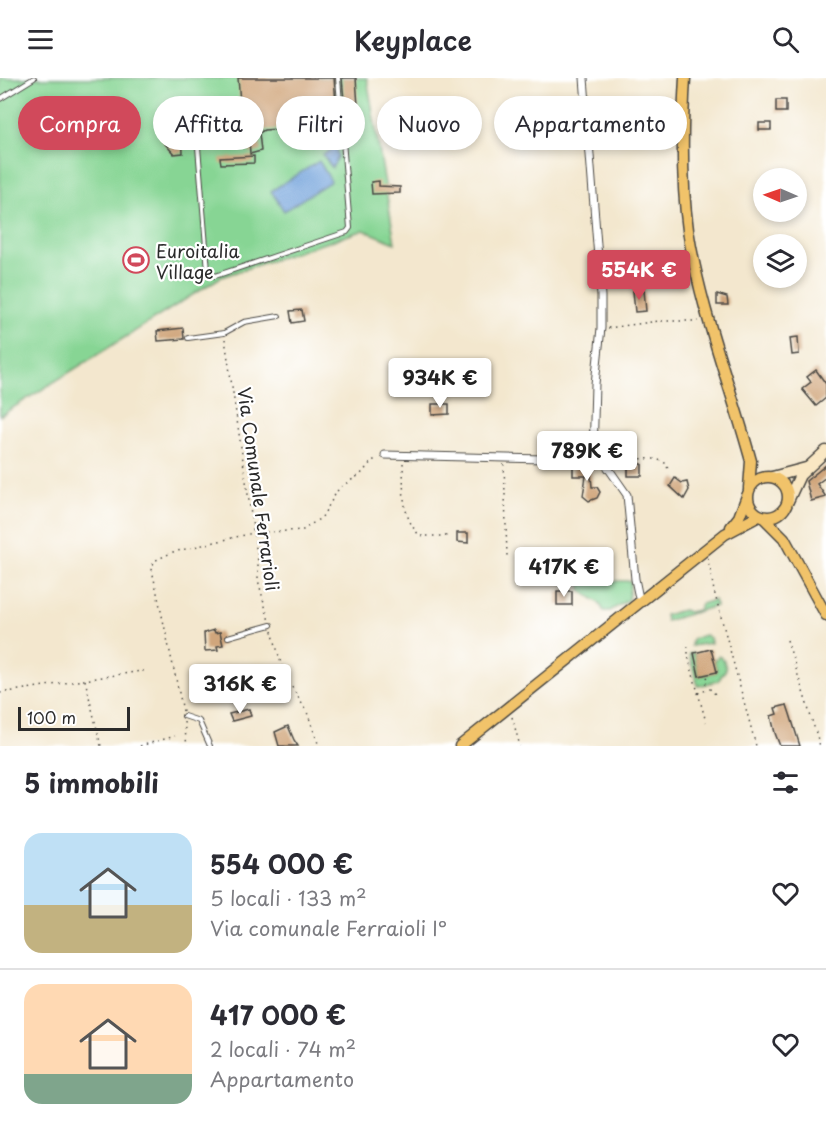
<!DOCTYPE html>
<html lang="it">
<meta charset="utf-8">
<style>
:root{--surface:#fff;--page:#f7f7f7;--text:#2b2b33;--muted:#7c7c81;--line:#e1e1e2;--accent:#d1495b}
body{margin:0;font-family:"Playpen Sans",sans-serif;background:var(--page);color:var(--text);height:100vh;display:flex;flex-direction:column;font-size:22px;white-space:nowrap}
*{box-sizing:border-box;margin:0}
p{font-size:20px;color:var(--muted)}
.icon{flex:none;width:33px;height:33px;fill:none;stroke:currentColor;stroke-width:2;stroke-linecap:round;stroke-linejoin:round}
.map{position:relative;height:668px;overflow:hidden}
.panel{display:flex;flex-direction:column;background:var(--surface);flex:1}
.panel>*{flex:none}
.guide{position:absolute;left:18px;top:18px;width:790px;height:54px;display:flex;gap:12px}
.needle{width:39px;rotate:272deg}
.controls{position:absolute;left:753px;top:90px;display:grid;gap:12px}
.controls a{display:grid;place-items:center;width:54px;height:54px;border-radius:50%;background:var(--surface);box-shadow:0 3px 9px #0003;font-size:30px}
.scale{position:absolute;left:18px;bottom:15px;width:112px;box-sizing:border-box;padding-left:6px;border:3px solid #2b2b2b;border-top:0;font-size:16px;line-height:21px;white-space:nowrap;color:#2b2b2b;-webkit-text-stroke:4px #fff;paint-order:stroke}
.price{position:absolute;translate:-50% -51px;padding:0 14px;border-radius:6px;background:#fff;color:#222;font-size:20px;line-height:39px;filter:drop-shadow(0 2px 3px #0008)}
.price::after{content:'';position:absolute;left:50%;top:36px;width:18px;height:14px;margin-left:-9px;background:inherit;clip-path:polygon(0 0,100% 0,50% 100%)}
.price.current{background:var(--accent);color:#fff}
ul{padding:0;list-style:none}
li{display:flex;align-items:center;gap:18px;height:150px;padding:0 24px}
li+li{border-top:2px solid var(--line)}
li span{display:grid;place-items:center;flex:none;width:168px;height:120px;border-radius:18px;color:#555}
li>.icon{margin-inline-start:auto}
span .icon{width:72px;height:72px;fill:#fffc;stroke-width:1}
li b{font-size:26px}
h2{display:flex;justify-content:space-between;align-items:center;height:72px;padding:0 24px;font-size:26px}
.tag{padding:0 21px;border-radius:27px;background:var(--surface);box-shadow:0 3px 9px #0003;font-size:21px;line-height:54px}
.tag.current{background:var(--accent);color:#fff}
header{display:flex;justify-content:space-between;align-items:center;height:78px;padding:0 24px;background:var(--surface);font-size:27px;font-weight:600}
.map>svg:first-child{display:block}
.green{fill:#87d594;stroke:#598060;stroke-width:1.5}
.water{fill:#70a0da;stroke:#4e6682;stroke-width:1.5}
.building{fill:#d0a67b}
.lines{fill:none;stroke-linecap:round;stroke-linejoin:round}
.lane-casing{stroke:#494743;stroke-width:6}
.street-casing{stroke:#494743;stroke-width:9}
.secondary-casing{stroke:#494743;stroke-width:13}
.primary-casing{stroke:#494743;stroke-width:13}
.path{stroke:#494743;stroke-width:1.5;stroke-dasharray:1.5 4.5;stroke-linecap:butt}
.lane{stroke:#fff;stroke-width:4}
.street{stroke:#fff;stroke-width:7}
.secondary{stroke:#f9e7c3;stroke-width:10}
.primary{stroke:#f1c36a;stroke-width:10}
.labels{text-anchor:middle;dominant-baseline:central;stroke-width:4.5;stroke-linejoin:round;paint-order:stroke}
.poi-label{font-size:18px;fill:#2b2b2b;stroke:#fff;text-anchor:start}
.street-label{font-size:18px;fill:#2b2b2b;stroke:#fff}
</style>
<header><svg class="icon" aria-label="menu" viewBox="0 0 24 24"><path d="M4 6h16M4 12h16M4 18h16"/></svg>Keyplace<svg class="icon" aria-label="search" viewBox="0 0 24 24"><circle cx="10" cy="10" r="6"/><path d="M15 15l6 6"/></svg></header>
<div class="map">
<svg width="826" height="668" viewBox="0 0 826 668">
<rect width="100%" height="100%" fill="#fff"/>
<filter id="ink" filterUnits="userSpaceOnUse"><feTurbulence type="fractalNoise" baseFrequency=".0167" numOctaves="2"/><feDisplacementMap in="SourceGraphic" scale="12" xChannelSelector="R" yChannelSelector="G"/><feConvolveMatrix kernelMatrix="1 2 1 2 8 2 1 2 1" color-interpolation-filters="sRGB"/></filter>
<filter id="wash" filterUnits="userSpaceOnUse"><feTurbulence type="fractalNoise" baseFrequency=".008" numOctaves="4" result="noise"/><feDisplacementMap in="SourceGraphic" scale="24" xChannelSelector="R" yChannelSelector="G"/><feGaussianBlur stdDeviation="1.35" result="paint"/><feColorMatrix in="noise" values="0 0 0 0 0 0 0 0 0 0 0 0 0 0 0 0 0 1.4 0 .05"/><feComposite in="paint" operator="in"/></filter>
<g filter="url(#wash)">
<rect width="100%" height="100%" fill="#f3e7ce"/>
<g class="green">
<path d="M0,0H367L395,165L364,152L221,199L0,338Z"/>
<path d="M581,503H631L628,522L610,533H604L599,525L581,512Z"/>
<path d="M714,522L716,528L666,543L665,537L683,532L689,534L698,532L701,526Z"/>
<path d="M705,557L710,560L711,565L691,568L692,561Z"/>
<path d="M694,575L699,598L717,594L714,582L719,578L724,583L726,591L718,603L698,608L689,576Z"/>
</g>
<g class="water">
<path d="M336,69L338,79L332,90L323,77Z"/>
<path d="M319,83L331,103L284,133L271,113Z"/>
</g>
<g id="blocks">
<g class="building">
<path d="M238,0H334L338,52L321,53L322,70H314L312,60L304,55H298L294,50L264,52L259,55L261,73L250,76L247,31L204,33L203,27L240,24Z"/>
<path d="M342,0H356L359,42L346,43Z"/>
<rect x="776" y="22" width="10" height="12"/>
<rect x="759" y="45" width="12" height="7"/>
<path d="M182,58L183,75L174,76L160,60Z"/>
<path d="M254,78V85L221,86L220,80Z"/>
<path d="M379,103V108L400,109V115L372,116L371,104Z"/>
<path d="M644,212L646,233L635,234L633,213Z"/>
<path d="M717,216L727,219L728,227H717Z"/>
<path d="M302,232L304,243L292,245L290,233Z"/>
<path d="M183,250L184,261L158,263L157,253Z"/>
<path d="M798,259L799,276L792,277L790,260Z"/>
<path d="M816,292L826,306V320L816,328L802,311L811,304L807,299Z"/>
<path d="M432,326H449V336L432,337Z"/>
<path d="M586,359L585,374H570L571,359Z"/>
<rect x="628" y="386" width="14" height="12"/>
<path d="M573,387H590L592,409H597L600,414L597,420L589,423L583,418L586,398H573Z"/>
<path d="M826,387V399L817,406L826,419L811,423L806,403Z"/>
<path d="M675,400L682,405L687,404L689,412L684,421L670,408Z"/>
<path d="M457,455H468V465L457,464Z"/>
<path d="M586,483L600,484L601,498L581,497V503H573V497H565V492L586,491Z"/>
<rect x="557" y="513" width="15" height="14"/>
<path d="M214,552L215,555L220,554L223,567L217,568L218,572L205,573L204,555Z"/>
<path d="M711,571L717,594L699,598L694,575Z"/>
<path d="M787,627L790,636L800,668H780L775,655L771,638L777,636L775,630Z"/>
<path d="M249,631L251,638L232,643L229,636Z"/>
<path d="M288,648L294,662L298,668H279L275,654Z"/>
</g>
</g>
</g>
<g filter="url(#ink)">
<use href="#blocks" fill-opacity="0" stroke="#494743" stroke-width="1.5"/>
<g class="lines">
<g class="lane-casing">
<g id="lane">
<path d="M0,21L34,0"/>
<path d="M196,44L208,193L215,198L347,154L350,150L338,0"/>
<path d="M188,260L224,255L244,244L279,238"/>
<path d="M228,559L271,547"/>
<path d="M184,638L199,643L210,668"/>
</g>
</g>
<g class="street-casing">
<g id="street">
<path d="M584,0L601,218V250L595,306L593,379L604,384L627,417L635,501L640,525"/>
<path d="M385,377L586,382L593,379"/>
</g>
</g>
<g class="secondary-casing">
<g id="secondary">
<path d="M772,399L806,390"/>
<path d="M788,423L800,397L826,373"/>
</g>
</g>
<g class="primary-casing">
<g id="primary">
<path d="M685,0C682,50 681,102 688,152C700,230 730,306 751,383L749,410"/>
<circle cx="768" cy="419" r="20"/>
<path d="M763,439L784,460L826,537"/>
<path d="M731,449L739,439L747,418"/>
<path d="M460,668L725,456L759,438"/>
</g>
</g>
<g class="path">
<path d="M608,250L659,243H698"/>
<path d="M225,261L258,484V502L269,543"/>
<path d="M611,380L657,381L667,386L668,394"/>
<path d="M403,385C404,412 400,437 420,458H448"/>
<path d="M504,386L507,478"/>
<path d="M708,480L714,513L756,668"/>
<path d="M272,553L284,596L307,634L319,668"/>
<path d="M787,562L820,668"/>
<path d="M688,568V578L706,644"/>
<path d="M85,602L101,668"/>
<path d="M706,606L708,596"/>
<path d="M0,615L148,592"/>
<path d="M698,615L710,611L716,617"/>
<path d="M183,633L152,492L154,483L173,474L253,455L303,452L322,439L339,410L361,396L372,383L378,380"/>
<path d="M512,639L520,668"/>
<path d="M184,644L187,668"/>
<path d="M140,668L175,658"/>
</g>
<use href="#lane" class="lane"/>
<use href="#street" class="street"/>
<use href="#secondary" class="secondary"/>
<use href="#primary" class="primary"/>
</g>
</g>
<defs>
<g id="stadium-ring" transform="scale(1.35)"><circle r="9.5" fill="#fff" stroke="#d1495b" stroke-width="1.5"/><path d="M0-5a6.5 5 0 1 0 0 10a6.5 5 0 1 0 0-10ZM-3.5-1.8h7v3.6h-7Z" fill="#d1495b"/></g>
</defs>
<g fill-rule="evenodd">
<use href="#stadium-ring" x="136" y="182"/>
</g>
<g class="labels">
<g class="poi-label">
<text x="156" y="172">Euroitalia<tspan x="156" dy="21">Village</tspan></text>
</g>
<g class="street-label">
<text transform="translate(259 411) rotate(82)">Via Comunale Ferrarioli</text>
</g>
</g>
</svg>
<div class="controls">
<a><svg class="needle" viewBox="-14 -14 28 28"><path d="M0-13l5 13h-10z" fill="#e53935"/><path d="M0 13l5-13h-10z" fill="#7c7c81"/></svg></a>
<a><svg class="icon" aria-label="layers" viewBox="0 0 24 24"><path d="M12 4l9 5-9 5-9-5zM3 14l9 5 9-5"/></svg></a>
</div>
<div class="scale">100 m</div>
<b class="price current" style="left:639px;top:223px">554K €</b>
<b class="price" style="left:440px;top:331px">934K €</b>
<b class="price" style="left:587px;top:404px">789K €</b>
<b class="price" style="left:564px;top:520px">417K €</b>
<b class="price" style="left:240px;top:637px">316K €</b>
<div class="guide">
<a class="tag current">Compra</a>
<a class="tag">Affitta</a>
<a class="tag">Filtri</a>
<a class="tag">Nuovo</a>
<a class="tag">Appartamento</a>
</div>
</div>
<section class="panel">
<h2>5 immobili<svg class="icon" aria-label="filters" viewBox="0 0 24 24"><path d="M4 7h16M4 17h16"/><circle cx="9" cy="7" r="2"/><circle cx="15" cy="17" r="2"/></svg></h2>
<ul>
<li><span style="background:linear-gradient(#bfe0f5 60%,#c2b280 0)"><svg class="icon" aria-label="home" viewBox="0 0 24 24"><path d="M3 11l9-7 9 7M6 9v11h12V9"/></svg></span><div><b>554 000 €</b><p>5 locali · 133 m²</p><p>Via comunale Ferraioli I°</p></div><svg class="icon" aria-label="heart" viewBox="0 0 24 24"><path d="M12 20l-8-8c-3-5 5-10 8-4 3-6 11-1 8 4z"/></svg></li>
<li><span style="background:linear-gradient(#ffd9b3 75%,#7fa58c 0)"><svg class="icon" aria-label="home" viewBox="0 0 24 24"><path d="M3 11l9-7 9 7M6 9v11h12V9"/></svg></span><div><b>417 000 €</b><p>2 locali · 74 m²</p><p>Appartamento</p></div><svg class="icon" aria-label="heart" viewBox="0 0 24 24"><path d="M12 20l-8-8c-3-5 5-10 8-4 3-6 11-1 8 4z"/></svg></li>
</ul>
</section>
